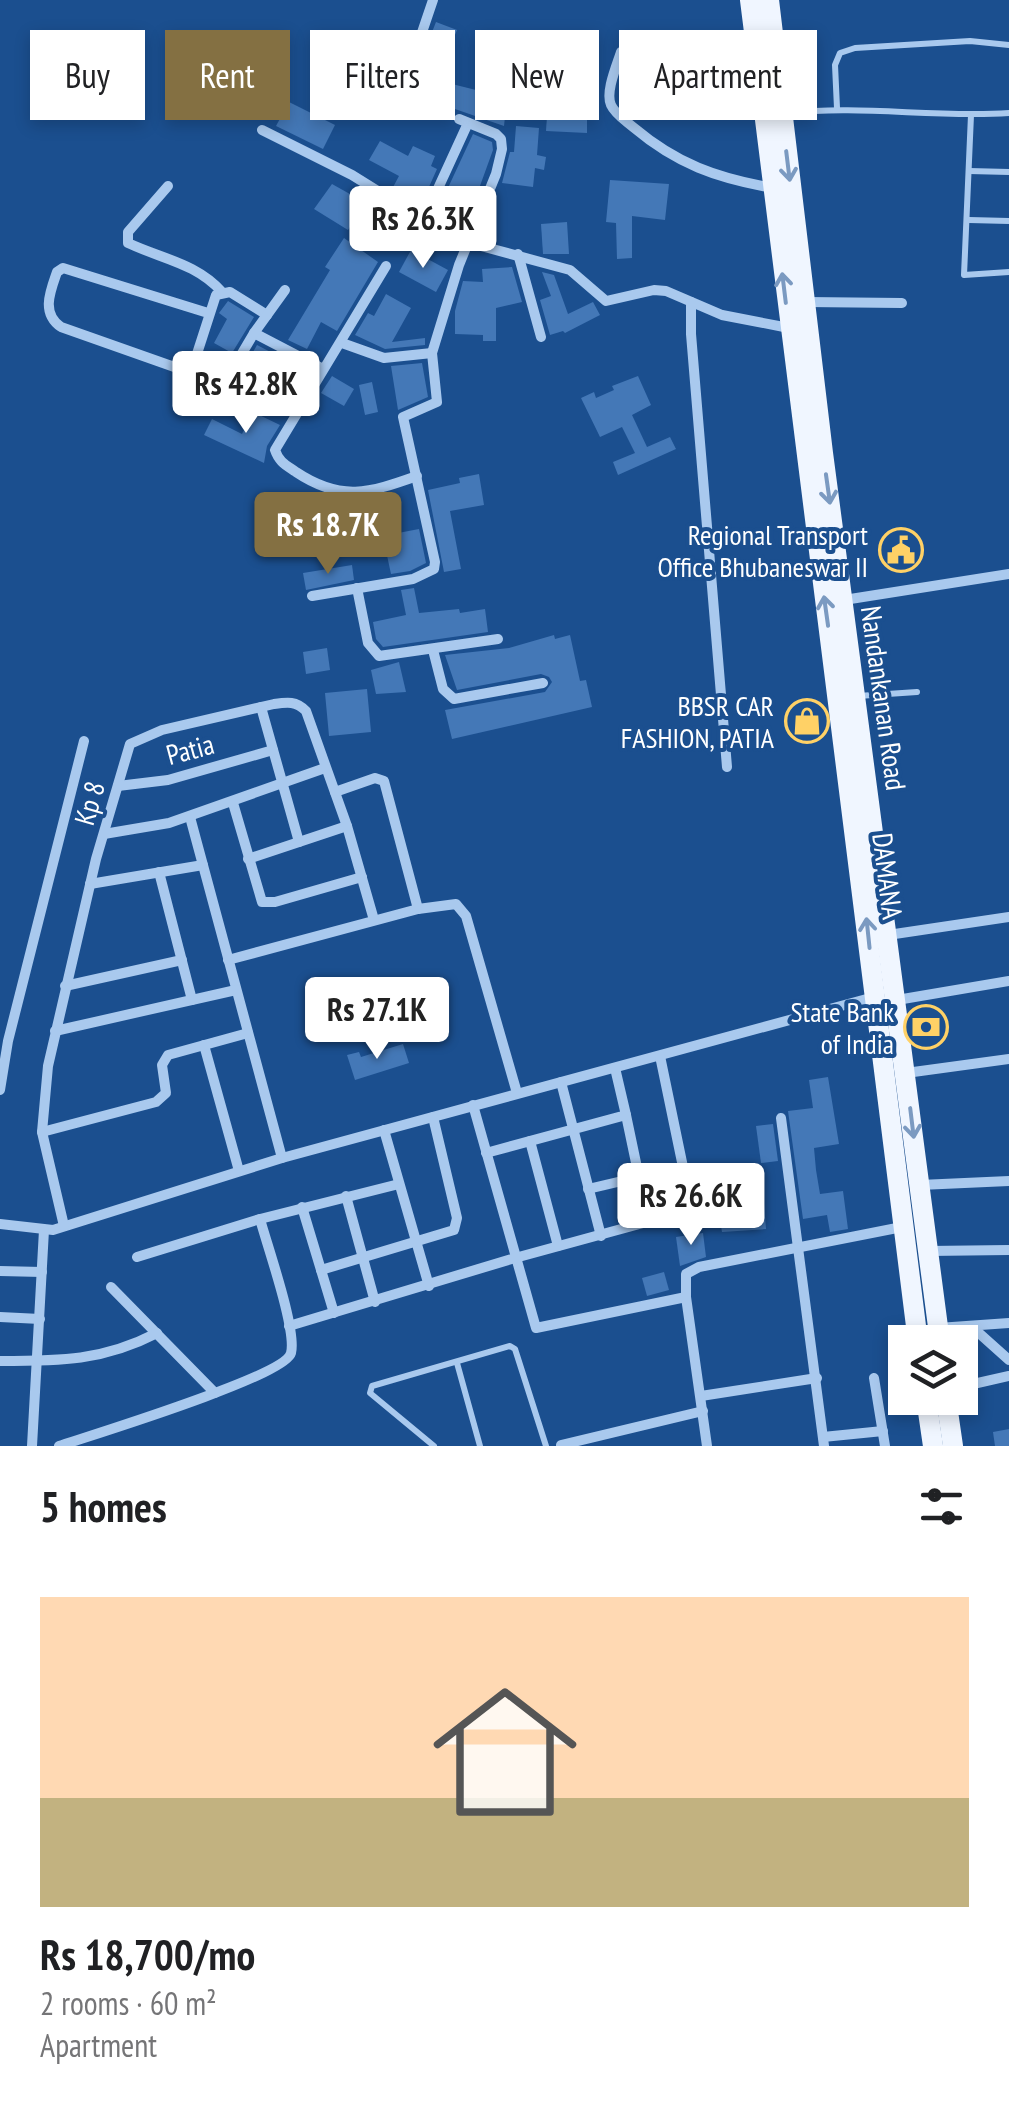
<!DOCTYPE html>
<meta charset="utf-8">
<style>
:root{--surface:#fff;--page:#f2f2f2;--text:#202124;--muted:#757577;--line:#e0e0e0;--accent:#847042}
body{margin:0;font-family:"PT Sans Narrow",sans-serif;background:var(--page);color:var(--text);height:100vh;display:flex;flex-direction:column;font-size:38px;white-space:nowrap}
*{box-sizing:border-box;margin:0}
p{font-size:32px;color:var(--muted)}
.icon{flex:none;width:55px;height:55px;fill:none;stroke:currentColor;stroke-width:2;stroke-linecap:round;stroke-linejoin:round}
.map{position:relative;height:1446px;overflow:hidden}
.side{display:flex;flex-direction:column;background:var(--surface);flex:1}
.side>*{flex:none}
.hud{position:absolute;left:30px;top:30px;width:950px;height:90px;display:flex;gap:20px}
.fabs{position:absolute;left:888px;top:1325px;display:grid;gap:20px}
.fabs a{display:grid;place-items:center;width:90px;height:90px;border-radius:0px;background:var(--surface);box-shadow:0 5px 15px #0003;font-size:50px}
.price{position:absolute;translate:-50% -85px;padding:0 22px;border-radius:10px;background:#fff;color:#222;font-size:32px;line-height:65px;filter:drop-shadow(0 2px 5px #0008)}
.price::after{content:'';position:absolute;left:50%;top:60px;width:30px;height:22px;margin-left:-15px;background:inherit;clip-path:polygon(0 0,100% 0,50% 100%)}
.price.on{background:var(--accent);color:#fff}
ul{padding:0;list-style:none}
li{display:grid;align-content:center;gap:20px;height:530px;padding:0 40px}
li+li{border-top:2px solid var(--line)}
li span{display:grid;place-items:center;height:310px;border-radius:0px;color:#555}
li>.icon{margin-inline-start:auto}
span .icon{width:180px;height:180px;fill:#fffc;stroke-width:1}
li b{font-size:42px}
h2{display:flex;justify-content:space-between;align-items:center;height:120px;padding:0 40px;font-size:42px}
.tag{padding:0 35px;border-radius:0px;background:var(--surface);box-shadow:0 5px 15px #0003;font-size:35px;line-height:90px}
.tag.on{background:var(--accent);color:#fff}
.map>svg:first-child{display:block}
.building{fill:#4478b7}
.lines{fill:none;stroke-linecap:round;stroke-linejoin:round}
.service{stroke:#a9c9ee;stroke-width:6}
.minor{stroke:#a9c9ee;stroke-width:10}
.primary{stroke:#f0f6ff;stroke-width:20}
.oneway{stroke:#7b9ac1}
.labels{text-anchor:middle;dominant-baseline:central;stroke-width:8;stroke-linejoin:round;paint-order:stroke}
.poi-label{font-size:28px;fill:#fff;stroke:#1b4f8f;text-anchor:end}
.street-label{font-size:28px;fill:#fff;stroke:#1b4f8f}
</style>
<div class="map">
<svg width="1009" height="1446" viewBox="0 0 1009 1446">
<rect width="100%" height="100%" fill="#1b4f8f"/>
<g class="building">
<path d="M436,22L457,30L436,80L484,92L483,97L507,99L504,126L429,100L427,106L406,98Z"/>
<path d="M562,52L567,84L548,86L544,54Z"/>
<path d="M289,102L335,125L323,149L276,126Z"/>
<path d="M547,116L587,117V133L546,131Z"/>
<path d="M516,126L539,128L537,155L546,157L544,170L535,168L533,187L502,183L510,152H514Z"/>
<path d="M473,134L492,142L493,150L464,230L445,220L456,195L447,190Z"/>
<path d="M380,141L408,156L413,146L435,156L431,166L437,169L420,207L392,189L399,176L369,160Z"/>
<path d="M610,180L669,184L665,220L632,216V258L617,259L616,223L606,222Z"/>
<path d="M332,184L366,203L348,230L314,209Z"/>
<path d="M567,222L569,254H543L541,224Z"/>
<path d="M344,238L378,262L337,331L321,322L307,349L288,340L330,270L325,267Z"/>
<path d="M411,250L448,270L436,292L399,272Z"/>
<path d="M512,267L522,302L496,308V341H483V335L455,334V311L463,281L483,282L482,269Z"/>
<path d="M542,272L554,275L568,314L593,302L600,315L565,333L563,331L550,335L540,300L551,296Z"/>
<path d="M386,294L411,308L392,342L425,338V345L385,349L355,335L368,313L374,316Z"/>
<path d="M228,301L254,317L232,353L214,343L227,319L219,313Z"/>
<path d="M257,345L286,360L263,394L237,380Z"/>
<path d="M422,363L428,397L398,410L391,366Z"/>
<path d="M332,376L354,389L344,406L321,393Z"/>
<path d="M638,376L651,405L632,415L647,447L670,437L676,449L618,475L613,462L635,453L622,427L600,437L581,398L594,392L596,398L614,390L612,386Z"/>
<path d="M372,382L378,412L365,415L359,385Z"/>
<path d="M253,412L280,425L267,446L264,463L204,435L212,419L242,434Z"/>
<path d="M479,474L484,505L450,511L461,569L444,572L428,490L460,483L459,478Z"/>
<path d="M385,496L393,534L419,529L426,563L410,571L391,574L380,523L374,524L369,499Z"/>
<path d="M352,565L354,580L306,590L303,573Z"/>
<path d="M414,588L419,613L459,609L460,613L485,609L488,632L383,647L376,639L373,622L406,615L401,590Z"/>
<path d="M554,635L555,639L570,635L580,681L586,680L592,707L452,739L445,710L545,692L552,682L549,677L541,674L457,690L445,655L509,648Z"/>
<path d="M327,648L330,670L306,674L303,652Z"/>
<path d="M399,662L406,692L376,694L371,670Z"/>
<path d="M367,689L371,732L329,736L325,693Z"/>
<path d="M403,1044L409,1063L355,1080L347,1055L359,1052L361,1057Z"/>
<path d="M828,1077L839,1144L814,1148L816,1170L820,1194L843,1191L848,1229L830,1232L827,1215L803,1219L788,1111L813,1108L809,1080Z"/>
<path d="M773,1124L778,1161L761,1163L756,1126Z"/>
<path d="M761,1166L766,1229L722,1232L718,1208L744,1204L739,1169Z"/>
<path d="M703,1233L706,1257L680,1266L676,1237Z"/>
<path d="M664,1272L669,1290L647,1296L642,1278Z"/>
<path d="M1009,1429V1446H995L993,1432Z"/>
</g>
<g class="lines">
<g class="service">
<path d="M837,108L835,65L840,53L855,48L970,41L1009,45"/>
<path d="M788,113C862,105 935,118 1009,113"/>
<path d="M971,115L964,275L1009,272"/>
<path d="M969,171L1009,172"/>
<path d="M969,220L1009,221"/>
<path d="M858,696L917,692"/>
<path d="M457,1363L480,1446"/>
<path d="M434,1446L370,1393L372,1386L510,1346L515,1349L546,1446"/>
</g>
<g class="minor">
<path d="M621,52C617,65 605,92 611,105C615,114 626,121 633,127C677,164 716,178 773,188"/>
<path d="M399,84L415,53L433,0"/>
<path d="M262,130L352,175L413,213L470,243L570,270L606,301L654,290L666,291L722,315L789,328"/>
<path d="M168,186L128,232V243C162,259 196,263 222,292"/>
<path d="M424,219L468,123"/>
<path d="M518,254L541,337"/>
<path d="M386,266L275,450C279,462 286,465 296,472C341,502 369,493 417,476"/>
<path d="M691,302V334L727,767"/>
<path d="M806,302L902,303"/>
<path d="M208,313L63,268L57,272C50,292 41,313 61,327L180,369L188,368L194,363L216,295L230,292L267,315"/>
<path d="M254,333L323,369"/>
<path d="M342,343L384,358L432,353"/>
<path d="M218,394L254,333L285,290"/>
<path d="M357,588L368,643L379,656L498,639"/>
<path d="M312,596L413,579L434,569L435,562L403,417L437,402L432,353L459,265L496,174L502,149L501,139L496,134L459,119"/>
<path d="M844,600L1009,574"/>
<path d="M433,650L443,689L454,699L543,683"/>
<path d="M261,707L299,842"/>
<path d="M118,786L168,780L273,750"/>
<path d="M335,792L375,778L384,781L418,909"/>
<path d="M233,803L262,902H275L362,877"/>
<path d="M190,817L282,1158"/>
<path d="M104,834L169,823L325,768"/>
<path d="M248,859L347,826"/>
<path d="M159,872L192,1000"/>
<path d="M90,884L203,865"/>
<path d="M888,935L1009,917"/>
<path d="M228,960L418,909L456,904L466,916L517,1093"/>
<path d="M65,986L182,960"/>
<path d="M897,1000L1009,981"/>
<path d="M55,1031L236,990"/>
<path d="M204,1045L239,1171"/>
<path d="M906,1073L1009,1059"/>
<path d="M561,1082L601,1236"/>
<path d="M0,1090L8,1041L84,741"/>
<path d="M473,1105L536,1328L686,1297"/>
<path d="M626,1115L639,1177L682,1167"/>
<path d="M781,1118L824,1446"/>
<path d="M384,1130L429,1286"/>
<path d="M42,1132L156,1102L166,1093L162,1065L168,1055L248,1033"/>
<path d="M530,1141L558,1246"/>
<path d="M486,1153L626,1115L615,1068"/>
<path d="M920,1185L1009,1181"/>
<path d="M588,1189L639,1177"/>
<path d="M346,1196L375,1302"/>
<path d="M302,1207L334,1313"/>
<path d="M0,1224L53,1230L282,1158L874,997"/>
<path d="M64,1226L42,1132L48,1066L96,859L130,744L162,730L274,704C288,702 296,701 306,711L347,826L374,920"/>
<path d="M928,1251L1009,1250"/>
<path d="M137,1257L260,1219L399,1184"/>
<path d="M321,1270L454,1230L457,1218L433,1117"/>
<path d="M0,1271L42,1272"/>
<path d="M111,1287L215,1393"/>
<path d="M0,1317L40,1319"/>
<path d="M289,1326L515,1258L687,1211L689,1196L660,1056"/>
<path d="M971,1326L1009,1360"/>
<path d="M938,1328L1009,1323"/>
<path d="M0,1361C60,1361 103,1361 157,1333"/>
<path d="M874,1378L885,1446"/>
<path d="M960,1387L1009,1376"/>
<path d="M701,1396L817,1378"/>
<path d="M823,1437L883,1431"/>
<path d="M561,1445L703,1411"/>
<path d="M32,1446L44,1230"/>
<path d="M59,1446C92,1435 285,1376 291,1353C297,1330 267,1245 260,1219"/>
<path d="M707,1446L686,1297V1274L699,1267L902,1227"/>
</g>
<g class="primary">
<path d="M750,0L918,1342"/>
<path d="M769,0L823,453L940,1342"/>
<path d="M926,1398L933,1446"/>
<path d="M946,1398L953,1446"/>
</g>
</g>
<defs><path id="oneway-shaft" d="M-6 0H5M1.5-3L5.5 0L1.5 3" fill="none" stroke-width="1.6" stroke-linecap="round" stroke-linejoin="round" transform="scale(2.5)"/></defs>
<g class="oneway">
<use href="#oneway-shaft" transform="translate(788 166) rotate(83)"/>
<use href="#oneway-shaft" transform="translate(784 288) rotate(-97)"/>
<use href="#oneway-shaft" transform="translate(828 489) rotate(82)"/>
<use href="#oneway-shaft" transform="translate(826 611) rotate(-98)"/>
<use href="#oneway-shaft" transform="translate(868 933) rotate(-96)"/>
<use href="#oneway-shaft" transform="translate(912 1123) rotate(83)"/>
</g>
<defs>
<g id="civic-ring" transform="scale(2.25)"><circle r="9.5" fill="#1b4f8f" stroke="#ffd166" stroke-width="1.5"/><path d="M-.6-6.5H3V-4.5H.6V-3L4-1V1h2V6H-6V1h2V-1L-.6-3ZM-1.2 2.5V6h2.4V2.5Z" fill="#ffd166"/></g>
<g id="shop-ring" transform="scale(2.25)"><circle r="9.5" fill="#1b4f8f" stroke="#ffd166" stroke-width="1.5"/><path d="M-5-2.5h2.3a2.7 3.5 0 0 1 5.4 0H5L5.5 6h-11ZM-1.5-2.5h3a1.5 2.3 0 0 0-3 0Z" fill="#ffd166"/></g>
<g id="bank-ring" transform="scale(2.25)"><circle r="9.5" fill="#1b4f8f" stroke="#ffd166" stroke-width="1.5"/><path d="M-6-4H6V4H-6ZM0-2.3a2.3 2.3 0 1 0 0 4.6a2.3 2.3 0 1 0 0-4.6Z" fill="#ffd166"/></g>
</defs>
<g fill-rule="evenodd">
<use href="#civic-ring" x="901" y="550"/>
<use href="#shop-ring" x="807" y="721"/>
<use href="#bank-ring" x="926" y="1027"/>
</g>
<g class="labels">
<g class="poi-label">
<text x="868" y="534">Regional Transport<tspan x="868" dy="32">Office Bhubaneswar II</tspan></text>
<text x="774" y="705">BBSR CAR<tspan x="774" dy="32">FASHION, PATIA</tspan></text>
<text x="894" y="1011">State Bank<tspan x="894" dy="32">of India</tspan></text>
</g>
<g class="street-label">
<text transform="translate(884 698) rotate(82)">Nandankanan Road</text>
<text transform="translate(190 749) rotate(-15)">Patia</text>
<text transform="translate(89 803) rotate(-74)">Kp 8</text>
<text transform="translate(888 876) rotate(83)">DAMANA</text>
</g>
</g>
</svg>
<div class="fabs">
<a><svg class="icon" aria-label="layers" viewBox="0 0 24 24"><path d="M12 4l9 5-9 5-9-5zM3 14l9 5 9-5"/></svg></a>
</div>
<b class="price" style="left:423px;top:271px">Rs 26.3K</b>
<b class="price" style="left:246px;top:436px">Rs 42.8K</b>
<b class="price on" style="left:328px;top:577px">Rs 18.7K</b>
<b class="price" style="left:377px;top:1062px">Rs 27.1K</b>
<b class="price" style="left:691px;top:1248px">Rs 26.6K</b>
<div class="hud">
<a class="tag">Buy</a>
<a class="tag on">Rent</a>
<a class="tag">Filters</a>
<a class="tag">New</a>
<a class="tag">Apartment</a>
</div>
</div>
<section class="side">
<h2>5 homes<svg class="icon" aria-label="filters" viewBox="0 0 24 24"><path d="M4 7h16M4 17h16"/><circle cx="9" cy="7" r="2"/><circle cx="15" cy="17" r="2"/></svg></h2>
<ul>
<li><span style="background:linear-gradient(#ffd9b3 65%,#c2b280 0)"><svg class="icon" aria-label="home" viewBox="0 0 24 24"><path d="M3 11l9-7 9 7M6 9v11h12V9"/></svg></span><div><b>Rs 18,700/mo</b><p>2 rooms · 60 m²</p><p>Apartment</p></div></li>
</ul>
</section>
